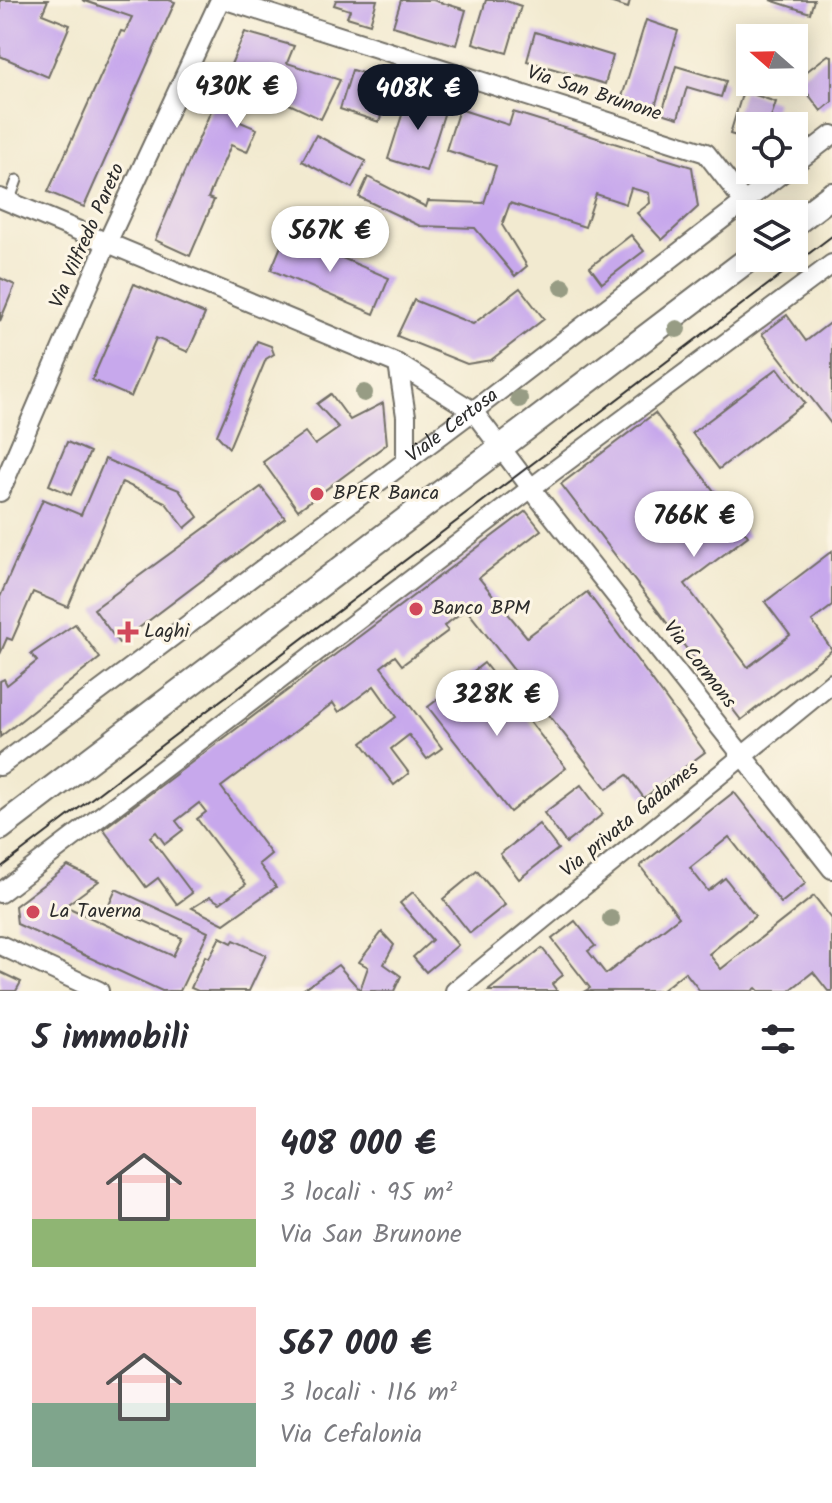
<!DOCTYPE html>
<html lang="it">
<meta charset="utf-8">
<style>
:root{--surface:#fff;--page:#f2f2f3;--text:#2b2b33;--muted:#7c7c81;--accent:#111827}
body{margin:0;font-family:Kalam,sans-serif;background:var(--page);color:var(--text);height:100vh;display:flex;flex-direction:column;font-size:30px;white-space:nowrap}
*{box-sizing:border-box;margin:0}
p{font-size:26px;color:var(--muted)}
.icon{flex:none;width:44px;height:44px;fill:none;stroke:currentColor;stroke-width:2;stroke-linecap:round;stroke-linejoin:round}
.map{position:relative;height:991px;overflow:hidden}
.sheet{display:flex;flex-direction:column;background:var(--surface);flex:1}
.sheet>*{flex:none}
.needle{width:52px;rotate:290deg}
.buttons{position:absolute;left:736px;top:24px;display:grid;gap:16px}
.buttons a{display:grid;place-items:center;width:72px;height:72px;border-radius:0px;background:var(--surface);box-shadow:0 4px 20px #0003;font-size:40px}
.price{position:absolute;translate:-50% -68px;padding:0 18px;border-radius:28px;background:#fff;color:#222;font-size:26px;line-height:52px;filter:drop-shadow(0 2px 4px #0008)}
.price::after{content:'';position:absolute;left:50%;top:48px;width:24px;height:18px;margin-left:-12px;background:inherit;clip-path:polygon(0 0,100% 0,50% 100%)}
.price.current{background:var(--accent);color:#fff}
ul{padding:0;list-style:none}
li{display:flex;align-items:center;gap:24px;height:200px;padding:0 32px}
li span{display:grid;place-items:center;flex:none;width:224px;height:160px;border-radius:0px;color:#555}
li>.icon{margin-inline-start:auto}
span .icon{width:96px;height:96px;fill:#fffc;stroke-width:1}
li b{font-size:34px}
h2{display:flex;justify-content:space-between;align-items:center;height:96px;padding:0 32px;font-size:34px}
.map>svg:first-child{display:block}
.building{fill:#c7a8ec}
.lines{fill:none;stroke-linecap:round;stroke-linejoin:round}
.service-casing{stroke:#716e65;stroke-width:13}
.minor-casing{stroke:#716e65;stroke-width:22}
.secondary-casing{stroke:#716e65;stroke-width:28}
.service{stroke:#fff;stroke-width:9}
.minor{stroke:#fff;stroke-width:18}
.secondary{stroke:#fff;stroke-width:24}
.tram{stroke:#2b2b2b;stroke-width:2}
.tree{fill:#979c84}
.poi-dot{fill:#d1495b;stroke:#fcf5e5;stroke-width:3}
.labels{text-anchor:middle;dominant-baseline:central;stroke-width:6;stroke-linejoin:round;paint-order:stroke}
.street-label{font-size:20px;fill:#2b2b2b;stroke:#fcf5e5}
.poi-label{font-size:20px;fill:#2b2b2b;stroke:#fcf5e5;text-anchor:start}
</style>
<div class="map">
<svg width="832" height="991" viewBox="0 0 832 991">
<rect width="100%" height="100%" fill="#fcf5e5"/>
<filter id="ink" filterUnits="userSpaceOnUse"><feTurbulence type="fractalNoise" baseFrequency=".0125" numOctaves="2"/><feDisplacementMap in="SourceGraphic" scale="16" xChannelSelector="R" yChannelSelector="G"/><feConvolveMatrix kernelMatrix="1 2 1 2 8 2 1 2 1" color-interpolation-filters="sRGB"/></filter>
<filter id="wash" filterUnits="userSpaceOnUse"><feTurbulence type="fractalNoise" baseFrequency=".006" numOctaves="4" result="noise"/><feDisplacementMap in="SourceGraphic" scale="32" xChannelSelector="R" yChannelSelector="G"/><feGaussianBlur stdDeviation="1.8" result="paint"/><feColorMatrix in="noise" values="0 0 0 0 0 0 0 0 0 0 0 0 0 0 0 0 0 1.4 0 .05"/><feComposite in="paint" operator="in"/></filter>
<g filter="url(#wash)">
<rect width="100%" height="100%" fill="#f2ead0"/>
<g id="blocks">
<g class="building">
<path d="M0,0H48L42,14L70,25L48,77L0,56Z"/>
<path d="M82,0H169L175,2L84,207L48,192L121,31L125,32L132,17Z"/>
<path d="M336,0H377L370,24L347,17L350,10L334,5Z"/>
<path d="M401,0H433L466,10L456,45L393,26Z"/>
<path d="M486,0H503L521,6L507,53L473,43Z"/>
<path d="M603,0H630L628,8Z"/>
<path d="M770,0H814L810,13Z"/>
<path d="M646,20L678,31L654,110L621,100Z"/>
<path d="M245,32L294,46L287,63L340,80L321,119L272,96L279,80L259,72L238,121L257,129L247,152L231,145L208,198L214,200L190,256L155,240Z"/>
<path d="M535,32L613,56L605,84L527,61Z"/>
<path d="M794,47L803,50L797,69L794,68Z"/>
<path d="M828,55L832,56V102L821,111L797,79Z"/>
<path d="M676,66L726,81L721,97L687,87L678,118L662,113Z"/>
<path d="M352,70L392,82L379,122L340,109Z"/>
<path d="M743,91L776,102L768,126H750V134L747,139L730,134Z"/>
<path d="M409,93L447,105L426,171L388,159Z"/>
<path d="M459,109L509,125L513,112L692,167L698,207L662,240L637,213L650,203L649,193L631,188L626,204L596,194L585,227L510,203L502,225L527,266L515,276L475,228L420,226L359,197L368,177L426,207L428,201L484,203L496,166L446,150Z"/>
<path d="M316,135L366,161L352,188L302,161Z"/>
<path d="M286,234L389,278L374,314L271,270Z"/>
<path d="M631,235L644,251L602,283L590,267Z"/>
<path d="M0,278L15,285L0,321Z"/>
<path d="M134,284L205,314L188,352L156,338L131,397L92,380Z"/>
<path d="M520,288L544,319L491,360L467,364L397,336L414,300L473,324Z"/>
<path d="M787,315L806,341L832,321V425L762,334Z"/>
<path d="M257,341L271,346L274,354L266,359L229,448L217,435Z"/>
<path d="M778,368L805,403L719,469L692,433Z"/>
<path d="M331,394L350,420L383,403L387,444L298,510L263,462L305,432L315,445L339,428L317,404Z"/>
<path d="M655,413L748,536L685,584L748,667L790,635L765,602L832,551V606L812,621L832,650L741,720L561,484Z"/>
<path d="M67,442L90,452L71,495L49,485Z"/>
<path d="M105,459L179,490L198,517L185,528L165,502L122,482L68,607L33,592L12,640L7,638L0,654V597L43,499L81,515Z"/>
<path d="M261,487L285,518L119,643L94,609Z"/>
<path d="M526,511L541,530L479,578L527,637L587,592L705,752L644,798L627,775L607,789L466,609L444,626L448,631L402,665L395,656L381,667L442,748L427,759L409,735L391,749L409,773L394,785L362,743L396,717L374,686L339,712L333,703L221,787L271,854L259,864L276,887L224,924L192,908L210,897L220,903L246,884L197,819L206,812L199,803L176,821L183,830L165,844L156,832L150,837L192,893L177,904L158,878L146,887L103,829Z"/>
<path d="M75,624L100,658L0,737V681L4,679L7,685L37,661L31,654Z"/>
<path d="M484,663L566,768L510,812L428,707Z"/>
<path d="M581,785L603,814L566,843L544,813Z"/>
<path d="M734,792L806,883L781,903L729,837L690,868L708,891L725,878L755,916L709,954L721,969L814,896L832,919V991H828L813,972L789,991H759L756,988L752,991H700L685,972L661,991H585L590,988L552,939L575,921L595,946L588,951L606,974L679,917L640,866Z"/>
<path d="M539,824L558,849L519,879L500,854Z"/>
<path d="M68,866L99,881L65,906L173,956L182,938L109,905L116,889L208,932L180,991H162L17,924L15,906Z"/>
<path d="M477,871L505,905L470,933L443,899Z"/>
<path d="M413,892L458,945L426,972L413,957L432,940L400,903Z"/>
<path d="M382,932L394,945L384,964L401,976L394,991H301L338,965L360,990L368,967L359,962Z"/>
<path d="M220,937L232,943L234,940L266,955L249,991H198L191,988L205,956L209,958Z"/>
<path d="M542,948L563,975L552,984L557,991H488Z"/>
<path d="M0,972L21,982L16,991H0Z"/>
</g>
</g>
</g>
<g filter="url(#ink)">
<use href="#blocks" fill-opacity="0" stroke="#716e65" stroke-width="2"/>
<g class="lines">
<g class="service-casing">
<path id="service" d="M9,202L17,180"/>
</g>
<g class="minor-casing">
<g id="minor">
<path d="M226,0L706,153L744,202"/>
<path d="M794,164L832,135"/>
<path d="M0,198L398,364L473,411L541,501L832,869"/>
<path d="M398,364L406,416V460"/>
<path d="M0,492L107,243L220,0"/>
<path id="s1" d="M0,766L473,411L786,170"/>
<path d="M0,893L551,473L832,264"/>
<path d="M0,945L99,991"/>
<path d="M455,991L832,683"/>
</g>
</g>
<g class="secondary-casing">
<g id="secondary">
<path d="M794,224L832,195"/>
<path d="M0,828L750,258"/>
</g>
</g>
<use href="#service" class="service"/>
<use href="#minor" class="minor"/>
<use href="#secondary" class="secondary"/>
<path class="tram" d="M0,868L832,236"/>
</g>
<g class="tree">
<circle cx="563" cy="287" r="9"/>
<circle cx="677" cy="329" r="9"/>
<circle cx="364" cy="393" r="9"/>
<circle cx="519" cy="399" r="9"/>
<circle cx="611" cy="919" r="9"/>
</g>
</g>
<g class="poi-dot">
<circle cx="317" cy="494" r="8"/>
<circle cx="416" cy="609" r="8"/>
<path d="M124 620h8v8h8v8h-8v8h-8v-8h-8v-8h8z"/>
<circle cx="33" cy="912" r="8"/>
</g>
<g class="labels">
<g class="street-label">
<text transform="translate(594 94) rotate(18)">Via San Brunone</text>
<text transform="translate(88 236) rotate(-66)">Via Vilfredo Pareto</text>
<text stroke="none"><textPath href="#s1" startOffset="566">Viale Certosa</textPath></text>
<text transform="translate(699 665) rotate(52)">Via Cormons</text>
<text transform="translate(630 820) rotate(-39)">Via privata Gadames</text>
</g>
<g class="poi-label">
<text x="333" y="494">BPER Banca</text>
<text x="432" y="609">Banco BPM</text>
<text x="144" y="632">Laghi</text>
<text x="49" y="912">La Taverna</text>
</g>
</g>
</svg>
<div class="buttons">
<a><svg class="needle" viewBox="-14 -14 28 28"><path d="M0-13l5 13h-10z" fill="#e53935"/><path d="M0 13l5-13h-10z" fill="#7c7c81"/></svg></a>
<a><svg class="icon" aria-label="locate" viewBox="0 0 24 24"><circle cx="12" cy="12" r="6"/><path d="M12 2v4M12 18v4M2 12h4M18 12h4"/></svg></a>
<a><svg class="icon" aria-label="layers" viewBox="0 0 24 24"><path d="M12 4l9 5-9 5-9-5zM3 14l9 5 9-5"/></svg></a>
</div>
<b class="price" style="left:237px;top:130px">430K €</b>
<b class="price current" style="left:418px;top:132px">408K €</b>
<b class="price" style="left:330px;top:274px">567K €</b>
<b class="price" style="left:694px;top:559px">766K €</b>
<b class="price" style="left:497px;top:738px">328K €</b>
</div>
<section class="sheet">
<h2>5 immobili<svg class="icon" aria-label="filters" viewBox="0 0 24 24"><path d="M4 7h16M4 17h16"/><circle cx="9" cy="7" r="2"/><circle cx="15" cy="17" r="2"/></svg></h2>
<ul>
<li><span style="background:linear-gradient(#f6c9c9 70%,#8fb573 0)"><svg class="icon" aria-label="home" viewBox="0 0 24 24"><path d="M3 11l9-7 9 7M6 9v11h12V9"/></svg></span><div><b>408 000 €</b><p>3 locali · 95 m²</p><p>Via San Brunone</p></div></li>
<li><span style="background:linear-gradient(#f6c9c9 60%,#7fa58c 0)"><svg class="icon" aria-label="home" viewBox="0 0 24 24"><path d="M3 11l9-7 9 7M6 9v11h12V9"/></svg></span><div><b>567 000 €</b><p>3 locali · 116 m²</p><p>Via Cefalonia</p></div></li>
</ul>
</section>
